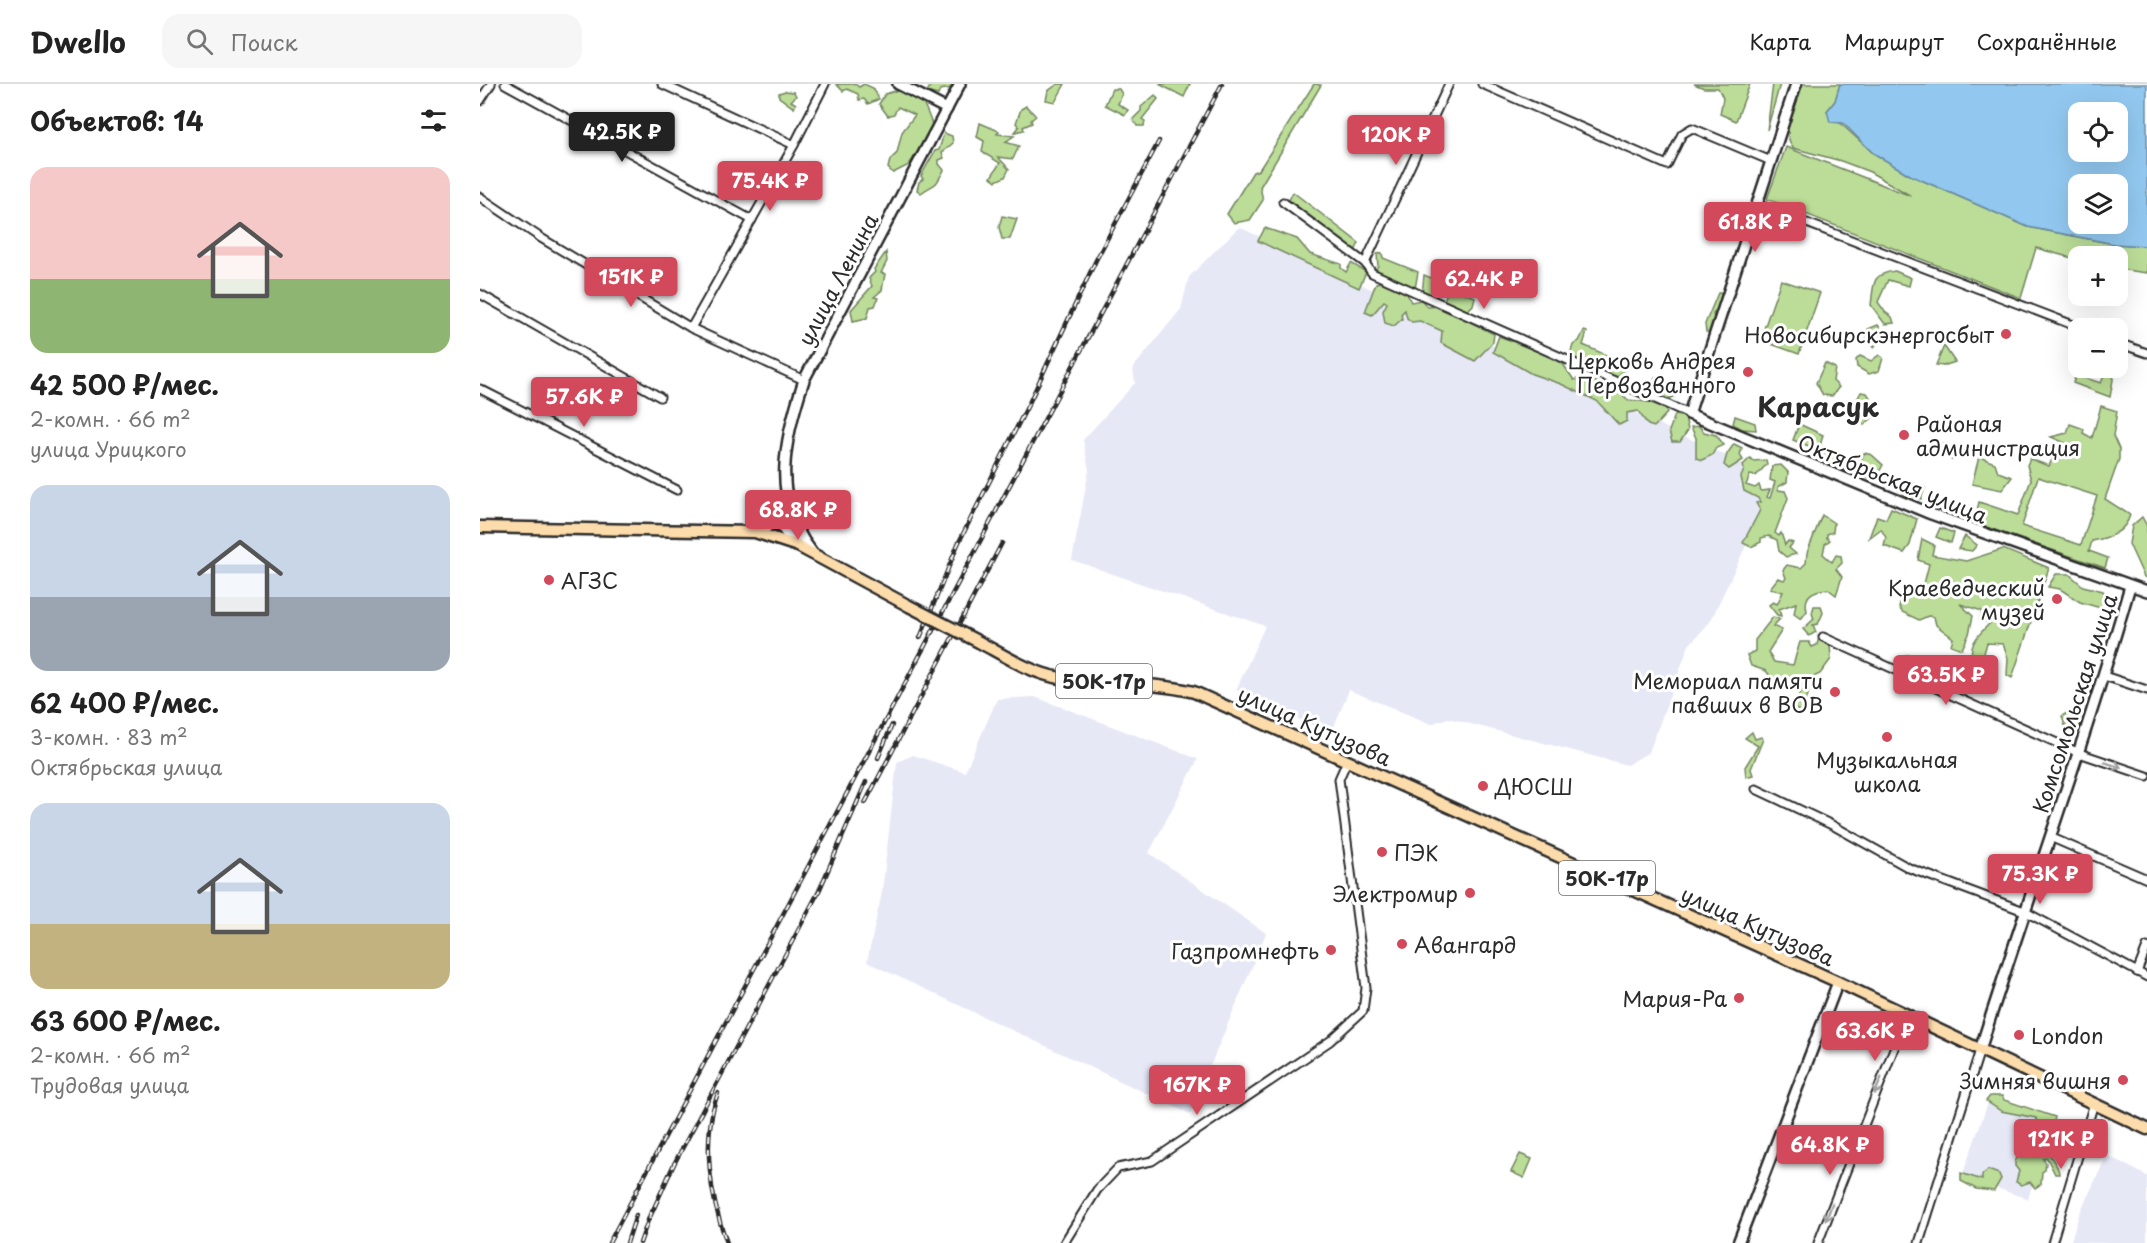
<!DOCTYPE html>
<html lang="ru">
<meta charset="utf-8">
<style>
:root{--surface:#fff;--page:#f6f6f6;--text:#222;--muted:#767676;--line:#e0e0e0;--accent:#d1495b}
body{margin:0;font-family:"Playpen Sans",sans-serif;background:var(--page);color:var(--text);height:100vh;display:flex;flex-direction:column;font-size:22px;white-space:nowrap}
*{box-sizing:border-box;margin:0}
p{font-size:20px;color:var(--muted)}
.icon{flex:none;width:33px;height:33px;fill:none;stroke:currentColor;stroke-width:2;stroke-linecap:round;stroke-linejoin:round}
.map{position:relative;flex:1;overflow:hidden}
.panel{display:flex;flex-direction:column;background:var(--surface);width:480px}
.panel>*{flex:none}
.controls{position:absolute;left:1588px;top:18px;display:grid;gap:12px}
.controls a{display:grid;place-items:center;width:60px;height:60px;border-radius:12px;background:var(--surface);box-shadow:0 6px 24px #0002;font-size:30px}
.price{position:absolute;translate:-50% -51px;padding:0 14px;border-radius:6px;background:var(--accent);color:#fff;font-size:20px;line-height:39px;filter:drop-shadow(0 2px 3px #0008)}
.price::after{content:'';position:absolute;left:50%;top:36px;width:18px;height:14px;margin-left:-9px;background:inherit;clip-path:polygon(0 0,100% 0,50% 100%)}
.price.on{background:#222;color:#fff}
ul{padding:0;list-style:none}
li{display:grid;align-content:center;gap:12px;height:318px;padding:0 30px}
li span{display:grid;place-items:center;height:186px;border-radius:18px;color:#555}
li>.icon{margin-inline-start:auto}
span .icon{width:108px;height:108px;fill:#fffc;stroke-width:1}
li b{font-size:26px}
h2{display:flex;justify-content:space-between;align-items:center;height:72px;padding:0 30px;font-size:26px}
header{display:flex;align-items:center;gap:36px;box-sizing:border-box;height:84px;padding:0 30px;background:var(--surface);border-bottom:2px solid var(--line)}
header strong{font-size:28px}
nav{display:flex;gap:33px;margin-inline-start:auto;font-size:21px}
.search{width:420px;height:54px;background:var(--page);display:flex;align-items:center;gap:15px;box-sizing:border-box;padding:0 21px;border-radius:18px;color:var(--muted);font-size:22px}
main{display:flex;flex:1;min-height:0}
.map>svg:first-child{display:block}
.built{fill:#e6e8f6}
.green{fill:#bbdd97;stroke:#738461;stroke-width:1.5;fill-rule:evenodd}
.water{fill:#92c8f0;stroke:#6989a1;stroke-width:1.5;fill-rule:evenodd}
.lines{fill:none;stroke-linecap:round;stroke-linejoin:round}
.street-casing{stroke:#2b2b2b;stroke-width:11}
.secondary-casing{stroke:#2b2b2b;stroke-width:14}
.primary-casing{stroke:#2b2b2b;stroke-width:15}
.street{stroke:#fff;stroke-width:7}
.secondary{stroke:#fff;stroke-width:9}
.primary{stroke:#fddcac;stroke-width:10}
.rail-casing{stroke:#2b2b2b;stroke-width:4.5}
.rail{stroke:#fff;stroke-width:2;stroke-dasharray:7;stroke-linecap:butt}
.primary-bridge-casing{stroke:#2b2b2b;stroke-width:15;stroke-linecap:butt}
.primary-bridge{stroke:#fddcac;stroke-width:10}
.oneway{stroke:#a0a0a0}
.poi-dot{fill:#d1495b;stroke:#fff;stroke-width:2}
.labels{text-anchor:middle;dominant-baseline:central;stroke-width:6;stroke-linejoin:round;paint-order:stroke}
.shield{fill:#fff;stroke:#6b6b6b;stroke-width:1.5}
.shield-label{font-size:20px;font-weight:bold;fill:#2b2b2b}
.street-label{font-size:21px;fill:#2b2b2b;stroke:#fff}
.poi-label{font-size:21px;fill:#2b2b2b;stroke:#fff;text-anchor:end}
.district-label{font-size:27px;font-weight:bold;fill:#2b2b2b;stroke:#fff}
</style>
<header>
<strong>Dwello</strong>
<div class="search"><svg class="icon" aria-label="search" viewBox="0 0 24 24"><circle cx="10" cy="10" r="6"/><path d="M15 15l6 6"/></svg>Поиск</div>
<nav><a>Карта</a><a>Маршрут</a><a>Сохранённые</a></nav>
</header>
<main>
<section class="panel">
<h2>Объектов: 14<svg class="icon" aria-label="filters" viewBox="0 0 24 24"><path d="M4 7h16M4 17h16"/><circle cx="9" cy="7" r="2"/><circle cx="15" cy="17" r="2"/></svg></h2>
<ul>
<li><span style="background:linear-gradient(#f6c9c9 60%,#8fb573 0)"><svg class="icon" aria-label="home" viewBox="0 0 24 24"><path d="M3 11l9-7 9 7M6 9v11h12V9"/></svg></span><div><b>42 500 ₽/мес.</b><p>2-комн. · 66 m²</p><p>улица Урицкого</p></div></li>
<li><span style="background:linear-gradient(#c9d6e8 60%,#9aa5b1 0)"><svg class="icon" aria-label="home" viewBox="0 0 24 24"><path d="M3 11l9-7 9 7M6 9v11h12V9"/></svg></span><div><b>62 400 ₽/мес.</b><p>3-комн. · 83 m²</p><p>Октябрьская улица</p></div></li>
<li><span style="background:linear-gradient(#c9d6e8 65%,#c2b280 0)"><svg class="icon" aria-label="home" viewBox="0 0 24 24"><path d="M3 11l9-7 9 7M6 9v11h12V9"/></svg></span><div><b>63 600 ₽/мес.</b><p>2-комн. · 66 m²</p><p>Трудовая улица</p></div></li>
</ul>
</section>
<div class="map">
<svg width="1667" height="1159" viewBox="0 0 1667 1159">
<rect width="100%" height="100%" fill="#fff"/>
<filter id="ink" filterUnits="userSpaceOnUse"><feTurbulence type="fractalNoise" baseFrequency=".0167" numOctaves="2"/><feDisplacementMap in="SourceGraphic" scale="12" xChannelSelector="R" yChannelSelector="G"/><feConvolveMatrix kernelMatrix="1 2 1 2 8 2 1 2 1" color-interpolation-filters="sRGB"/></filter>
<g filter="url(#ink)">
<g class="built">
<path d="M759,143L1270,383L1260,401L1288,415L1230,538L1209,561L1169,668L1147,681L968,634L951,640L869,606L851,650L756,606L785,542L592,476L609,386L603,356L655,299L653,284L701,225L709,193Z"/>
<path d="M555,613L718,675L669,769L786,849L710,1030L387,878L402,808L417,678L433,671L485,688L517,615Z"/>
<path d="M1509,1016L1572,1036L1548,1115L1482,1092Z"/>
<path d="M1627,1071L1667,1092V1159H1590L1599,1131Z"/>
</g>
<g class="green">
<path d="M356,0H375L379,3L384,0L393,4L399,15L388,20L384,15L379,16L378,10L367,5L363,7Z"/>
<path d="M421,0H433L430,2C443,15 447,26 453,43L429,81L413,89L408,84L410,76L417,69L422,48L435,31L418,23L414,30L408,32L399,20L405,10L423,5Z"/>
<path d="M451,0H473L472,4L460,6L458,11L447,8Z"/>
<path d="M578,0H585L575,18L566,16L568,7Z"/>
<path d="M679,0H710L704,13Z"/>
<path d="M834,0L841,1L780,103L783,116L770,136L754,139L747,130L773,88L779,86Z"/>
<path d="M1214,0H1270L1256,37L1240,30L1243,14L1238,4H1224Z"/>
<path d="M1293,0H1300L1287,46Z"/>
<path d="M1323,0H1360L1355,17L1347,27L1393,69L1430,91L1548,143L1634,160L1667,162V189L1638,185V172H1599V176L1556,164L1541,214L1287,115L1306,63L1431,112L1390,88L1361,77L1313,64C1300,46 1316,20 1323,0Z"/>
<path d="M632,5H639L642,10L638,20L648,26L645,31L625,21Z"/>
<path d="M305,7L314,8L316,12L311,17L316,20L314,24L299,13V9Z"/>
<path d="M675,11L678,15L662,35L665,37L664,42H657L653,35L661,27V23Z"/>
<path d="M546,22L556,32L551,36L552,39L543,43L544,46L535,48L539,43L536,39L541,25Z"/>
<path d="M500,39L519,47L517,50L534,52L525,58L539,62L533,75L518,73L529,85L525,93L516,97L511,93L520,79L502,68L504,57L497,53Z"/>
<path d="M464,49L472,52L473,59L462,69L464,74L459,76V80L464,86C453,106 458,97 441,109L437,106L439,98L443,95L441,92L455,67L459,66Z"/>
<path d="M813,108L879,159L875,167L809,116Z"/>
<path d="M522,132L537,135L530,155H522L519,143Z"/>
<path d="M785,144L817,155L830,170L861,180V184L866,188L871,179L886,188L879,204L778,157Z"/>
<path d="M406,168L407,177L401,189L405,190L402,206L394,213L398,214L395,222L390,223L387,234L373,237L371,226L392,202L389,194L395,188L394,185Z"/>
<path d="M902,169L903,174L938,188L935,205L909,192L904,194L893,187L898,182L897,170Z"/>
<path d="M1415,187L1431,194L1429,202L1408,196L1398,218L1405,228L1412,233L1414,239L1405,240L1391,221C1394,199 1391,190 1415,187Z"/>
<path d="M944,191L963,199L954,215L942,211Z"/>
<path d="M1301,196L1340,209L1319,270L1280,256Z"/>
<path d="M910,197L925,206L931,218L941,216L948,223L959,222L1014,250L1013,258L995,277L961,259L962,247L940,237L932,238L927,234L925,226L921,230L922,235L914,242L905,239L903,227L907,219L904,217L892,231L885,228L896,199Z"/>
<path d="M974,205L995,213L993,221L986,228L979,229L964,217L967,208Z"/>
<path d="M1238,209H1242L1244,215L1233,230L1235,240L1229,249L1226,248L1225,240Z"/>
<path d="M1398,241L1404,251L1394,263L1385,251L1388,245Z"/>
<path d="M1104,247L1107,248L1103,261L1135,275L1139,272L1148,284L1133,295L1122,291L1130,289L1129,278L1125,277L1115,284L1089,274L1093,261L1099,257Z"/>
<path d="M1019,252L1072,273L1083,280L1094,296L1103,293L1139,307L1148,316L1169,318L1185,324L1187,329L1174,343L1168,341L1158,327L1147,329V337L1139,341L1117,317L1081,300L1052,290L1013,268Z"/>
<path d="M1464,262L1475,278L1463,282L1456,281Z"/>
<path d="M1399,271L1403,274L1399,287L1389,290L1377,283L1376,276L1380,272L1391,277Z"/>
<path d="M1345,279L1355,284L1353,297L1359,303L1352,312L1343,311L1336,299Z"/>
<path d="M1627,284H1635L1630,313L1593,299L1596,291L1621,299Z"/>
<path d="M1175,293L1196,301V311C1184,318 1181,319 1170,309Z"/>
<path d="M1381,308L1387,309L1391,315L1388,325L1392,334L1384,341L1374,321Z"/>
<path d="M1621,322L1637,327L1633,352L1639,365V375L1625,415L1650,431C1645,449 1628,454 1612,457L1609,467L1628,474L1625,484L1494,439L1499,418L1538,431L1551,396L1547,381L1550,375L1569,382L1577,364L1588,366L1590,361L1571,353L1587,349L1590,340L1604,345L1603,349L1612,354ZM1558,393L1617,412L1601,461L1542,442Z"/>
<path d="M1195,331L1205,333L1208,346L1200,358H1192L1189,347Z"/>
<path d="M1255,332L1275,339L1276,346L1262,345L1253,340Z"/>
<path d="M1319,340L1343,351L1340,362L1380,378L1384,369L1392,371L1403,381L1394,397L1369,386H1353L1335,372L1334,364L1313,356Z"/>
<path d="M1219,342L1224,348L1236,351L1244,361L1236,364L1232,371L1222,376L1216,374V354L1211,343Z"/>
<path d="M1254,360L1262,364L1260,371L1263,376L1249,385L1244,381L1247,370Z"/>
<path d="M1463,360L1477,369L1472,376L1457,367Z"/>
<path d="M1499,373L1515,379L1518,388L1532,393L1522,406L1492,400Z"/>
<path d="M1270,374L1273,377L1286,376L1287,380L1276,392L1270,391L1266,401L1275,404L1279,401L1281,407L1290,406L1287,413L1290,414L1295,398L1290,396L1292,382L1301,381L1308,388L1307,398L1298,403V406L1305,407L1308,414L1295,449L1299,452L1301,449L1305,461L1308,457L1313,459L1309,464L1316,470L1306,473L1299,467L1297,456L1289,452L1281,454V458L1271,463L1263,459L1280,426L1276,419L1280,418L1278,414L1264,407L1261,393L1264,386L1263,381Z"/>
<path d="M1421,394L1445,404L1441,415L1426,412L1416,403Z"/>
<path d="M1411,424L1437,435L1430,461L1424,469L1404,462L1406,454L1401,445L1389,454L1397,432L1406,435Z"/>
<path d="M1342,431L1354,439L1353,448L1347,450V454L1350,456L1345,460L1343,470L1352,478L1356,471L1361,472L1362,479L1356,485L1362,493L1356,511L1348,505C1333,506 1323,511 1327,527L1321,535L1314,530L1316,519L1299,525L1301,532L1297,531L1289,521L1293,518L1297,520L1303,508L1290,504L1298,494L1304,496L1306,494L1303,486L1307,481L1321,484L1326,479L1327,469Z"/>
<path d="M1662,433L1667,442V494L1664,493L1649,460L1652,442Z"/>
<path d="M1460,444L1474,449L1471,459L1456,453Z"/>
<path d="M1485,452L1497,461L1492,467L1478,465Z"/>
<path d="M1442,455L1454,461L1452,471L1486,477L1523,465L1569,484L1532,594L1527,591L1528,574L1523,560L1507,559L1502,576L1493,582C1487,562 1496,553 1510,539L1500,536L1502,527L1480,520L1493,532L1489,550L1482,565L1471,561L1473,554L1456,541L1454,533L1448,532L1439,536L1422,528L1419,523L1424,507L1429,503L1442,508L1449,480L1438,476Z"/>
<path d="M1576,490H1589L1603,502L1623,507L1633,521L1624,525L1600,518L1580,505L1568,503Z"/>
<path d="M1334,522H1341L1343,529L1338,540L1333,541L1336,548L1329,552L1323,545L1334,535L1332,529Z"/>
<path d="M1293,533L1300,535L1293,542L1302,546L1288,568L1294,578L1313,581L1320,558H1329L1332,563L1337,561L1339,553L1350,561L1351,575L1340,590L1333,593L1323,628L1311,624L1322,606L1320,593L1307,601L1292,594L1286,587L1271,582L1267,571L1275,567V556Z"/>
<path d="M1426,571H1430L1435,579L1444,582V587L1439,591L1421,582Z"/>
<path d="M1590,627L1599,635L1601,643L1589,654L1582,632Z"/>
<path d="M1272,648L1275,655L1281,653L1283,655L1271,685L1273,691L1266,693L1265,683L1278,662L1265,654Z"/>
<path d="M1510,1012H1522L1524,1016L1575,1033L1573,1042L1569,1040L1561,1043L1558,1041L1556,1034L1521,1027L1506,1017Z"/>
<path d="M1553,1051L1558,1055L1560,1063L1569,1066C1569,1075 1579,1080 1579,1090H1575L1567,1074L1563,1075L1566,1079L1565,1086L1562,1088L1561,1100L1555,1104L1550,1098L1541,1101L1536,1098L1539,1087L1535,1082V1077L1547,1062L1546,1053Z"/>
<path d="M1040,1070L1052,1075L1044,1094L1031,1088Z"/>
<path d="M1508,1086L1519,1090L1521,1095L1514,1107L1496,1105L1481,1097V1089L1502,1096V1091Z"/>
</g>
<path class="water" d="M1360,0H1667V162L1634,160L1548,143L1430,91L1393,69L1363,39L1350,38L1347,27L1355,17ZM1599,28H1638V68H1599ZM1599,100H1638V140H1599Z"/>
<g class="lines">
<g class="street-casing">
<g id="street">
<path d="M25,0L272,136"/>
<path d="M182,0L314,61"/>
<path d="M1002,0L1187,81L1202,50L1212,44L1291,77"/>
<path d="M0,17L11,0"/>
<path d="M0,113L61,154L211,244L324,296"/>
<path d="M803,118L885,179L892,189L1209,330"/>
<path d="M1277,120L1601,244"/>
<path d="M885,179L969,0"/>
<path d="M0,210L180,313"/>
<path d="M211,244L314,61L345,0"/>
<path d="M1638,259L1667,269"/>
<path d="M0,305L197,406"/>
<path d="M1343,553L1599,669L1667,692"/>
<path d="M1624,592L1667,606"/>
<path d="M1276,705L1352,741L1429,784L1544,827L1667,893"/>
<path d="M1570,753L1667,795"/>
<path d="M1657,888L1667,863"/>
<path d="M584,1159L617,1106L638,1084L672,1077L850,957L883,927L886,904L859,695L867,677"/>
<path d="M1338,1159L1427,931"/>
<path d="M1439,1159L1500,966"/>
<path d="M1572,1159L1614,1019"/>
</g>
</g>
<g class="secondary-casing">
<g id="secondary">
<path d="M418,0L467,25"/>
<path d="M1316,0L1209,330L1451,430L1667,507"/>
<path d="M301,433C299,447 310,453 320,460"/>
<path d="M275,448L296,439L302,432"/>
<path d="M332,468C290,415 304,356 324,296L480,0"/>
<path d="M1500,966C1549,811 1605,658 1650,502"/>
<path d="M1258,1159L1358,898"/>
</g>
</g>
<g class="primary-casing">
<g id="primary">
<path d="M0,443L275,448L318,462L429,522"/>
<path d="M499,558C525,572 551,589 580,594C624,601 670,597 714,608L1358,898L1667,1045"/>
</g>
</g>
<use href="#street" class="street"/>
<use href="#secondary" class="secondary"/>
<use href="#primary" class="primary"/>
<g class="rail-casing">
<g id="rail">
<path d="M440,554L478,460L550,317L616,176L679,57"/>
<path d="M398,674L412,641"/>
<path d="M385,719L522,459"/>
<path d="M238,1009C221,1055 230,1114 247,1159"/>
<path d="M169,1135L194,1080L339,807L386,698"/>
<path d="M129,1159L742,0"/>
<path d="M147,1159L156,1131"/>
<path d="M160,1159L171,1128"/>
</g>
</g>
<use href="#rail" class="rail"/>
<g class="primary-bridge-casing">
<path id="primary-bridge" d="M429,522L499,558"/>
</g>
<use href="#primary-bridge" class="primary-bridge"/>
</g>
<defs><path id="oneway-shaft" d="M-6 0H5M1.5-3L5.5 0L1.5 3" fill="none" stroke-width="1.6" stroke-linecap="round" stroke-linejoin="round" transform="scale(1.5)"/></defs>
<g class="oneway">
<use href="#oneway-shaft" transform="translate(1633 681) rotate(19)"/>
<use href="#oneway-shaft" transform="translate(1398 1002) rotate(112)"/>
<use href="#oneway-shaft" transform="translate(1349 1128) rotate(111)"/>
</g>
</g>
<g class="poi-dot">
<circle cx="1526" cy="250" r="6"/>
<circle cx="1268" cy="288" r="6"/>
<circle cx="1424" cy="351" r="6"/>
<circle cx="69" cy="496" r="6"/>
<circle cx="1577" cy="515" r="6"/>
<circle cx="1355" cy="608" r="6"/>
<circle cx="1407" cy="653" r="6"/>
<circle cx="1003" cy="702" r="6"/>
<circle cx="902" cy="768" r="6"/>
<circle cx="990" cy="809" r="6"/>
<circle cx="922" cy="860" r="6"/>
<circle cx="851" cy="866" r="6"/>
<circle cx="1259" cy="914" r="6"/>
<circle cx="1539" cy="951" r="6"/>
<circle cx="1643" cy="996" r="6"/>
</g>
<g class="labels">
<g class="shield">
<rect x="576" y="580" width="96" height="34" rx="4.5"/>
<rect x="1079" y="777" width="96" height="34" rx="4.5"/>
</g>
<g class="shield-label">
<text x="624" y="597">50К-17р</text>
<text x="1127" y="794">50К-17р</text>
</g>
<g class="street-label">
<text transform="translate(357 195) rotate(-62)">улица Ленина</text>
<text transform="translate(1413 394) rotate(22)">Октябрьская улица</text>
<text transform="translate(1594 619) rotate(-72)">Комсомольская улица</text>
<text transform="translate(835 641) rotate(24)">улица Кутузова</text>
<text transform="translate(1278 841) rotate(24)">улица Кутузова</text>
</g>
<g class="poi-label">
<text x="1514" y="250">Новосибирскэнергосбыт</text>
<text x="1256" y="276">Церковь Андрея<tspan x="1256" dy="24">Первозванного</tspan></text>
<text x="1436" y="339" text-anchor="start">Районая<tspan x="1436" dy="24">администрация</tspan></text>
<text x="81" y="496" text-anchor="start">АГЗС</text>
<text x="1565" y="503">Краеведческий<tspan x="1565" dy="24">музей</tspan></text>
<text x="1343" y="596">Мемориал памяти<tspan x="1343" dy="24">павших в ВОВ</tspan></text>
<text x="1407" y="675" text-anchor="middle">Музыкальная<tspan x="1407" dy="24">школа</tspan></text>
<text x="1015" y="702" text-anchor="start">ДЮСШ</text>
<text x="914" y="768" text-anchor="start">ПЭК</text>
<text x="978" y="809">Электромир</text>
<text x="934" y="860" text-anchor="start">Авангард</text>
<text x="839" y="866">Газпромнефть</text>
<text x="1247" y="914">Мария-Ра</text>
<text x="1551" y="951" text-anchor="start">London</text>
<text x="1631" y="996">Зимняя вишня</text>
</g>
<g class="district-label">
<text x="1338" y="321">Карасук</text>
</g>
</g>
</svg>
<div class="controls">
<a><svg class="icon" aria-label="locate" viewBox="0 0 24 24"><circle cx="12" cy="12" r="6"/><path d="M12 2v4M12 18v4M2 12h4M18 12h4"/></svg></a>
<a><svg class="icon" aria-label="layers" viewBox="0 0 24 24"><path d="M12 4l9 5-9 5-9-5zM3 14l9 5 9-5"/></svg></a>
<a>+</a>
<a>−</a>
</div>
<b class="price on" style="left:142px;top:79px">42.5K ₽</b>
<b class="price" style="left:916px;top:82px">120K ₽</b>
<b class="price" style="left:290px;top:128px">75.4K ₽</b>
<b class="price" style="left:1275px;top:169px">61.8K ₽</b>
<b class="price" style="left:151px;top:224px">151K ₽</b>
<b class="price" style="left:1004px;top:226px">62.4K ₽</b>
<b class="price" style="left:104px;top:344px">57.6K ₽</b>
<b class="price" style="left:318px;top:457px">68.8K ₽</b>
<b class="price" style="left:1466px;top:622px">63.5K ₽</b>
<b class="price" style="left:1560px;top:821px">75.3K ₽</b>
<b class="price" style="left:1395px;top:978px">63.6K ₽</b>
<b class="price" style="left:717px;top:1032px">167K ₽</b>
<b class="price" style="left:1581px;top:1086px">121K ₽</b>
<b class="price" style="left:1350px;top:1092px">64.8K ₽</b>
</div>
</main>
